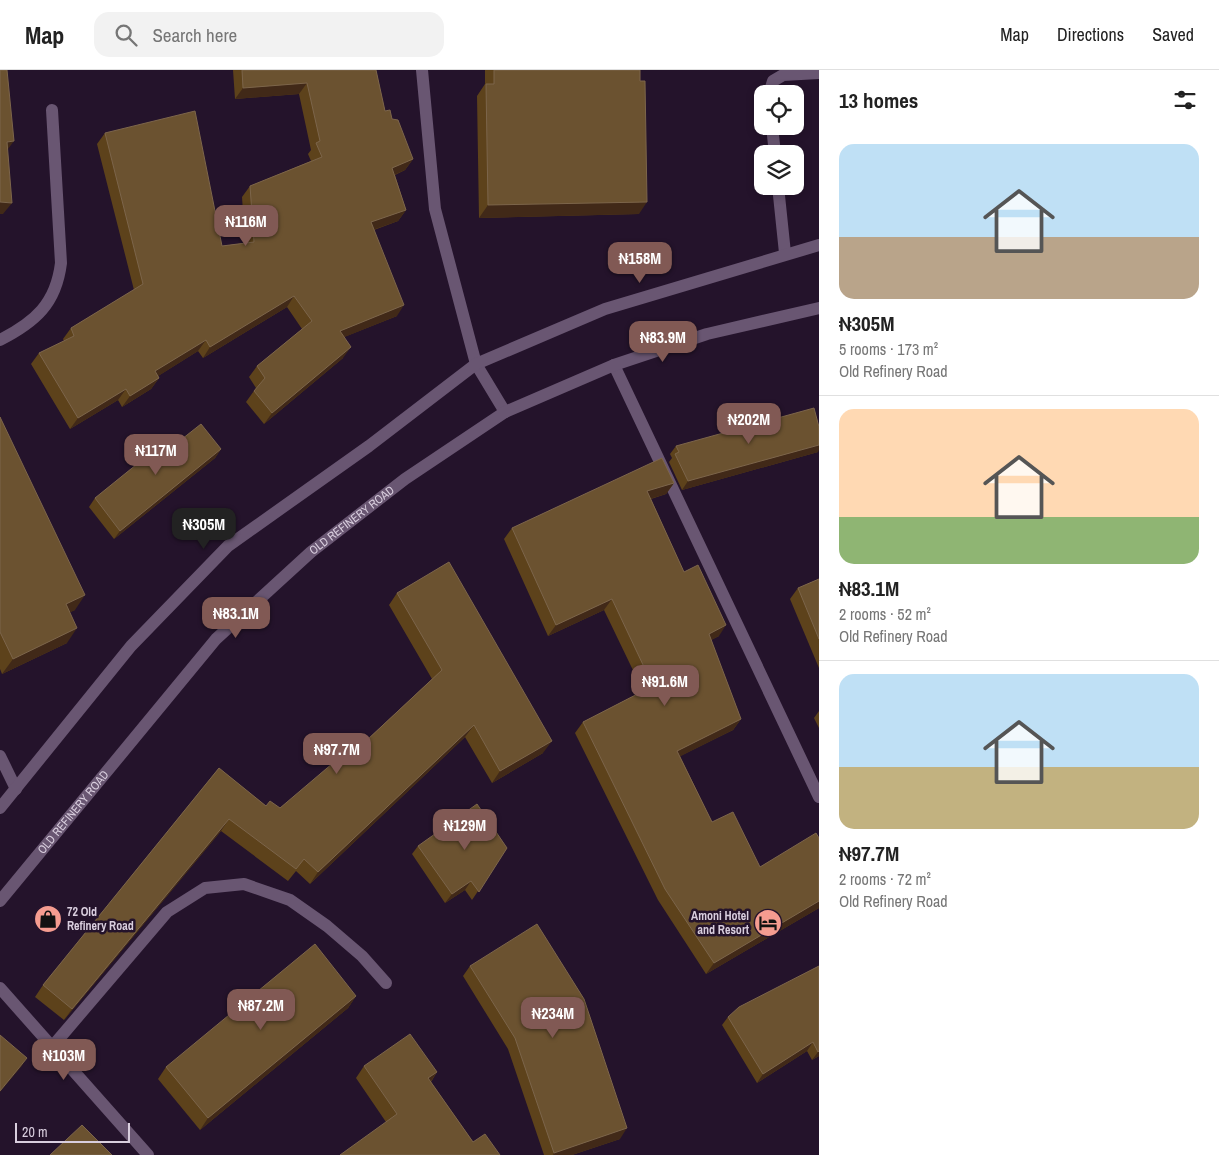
<!DOCTYPE html>
<meta charset="utf-8">
<style>
:root{--surface:#fff;--page:#f2f2f2;--text:#222;--muted:#767676;--line:#e0e0e0;--accent:#815954}
body{margin:0;font-family:"Archivo Narrow",sans-serif;background:var(--page);color:var(--text);height:100vh;display:flex;flex-direction:column;font-size:19px;white-space:nowrap}
*{box-sizing:border-box;margin:0}
p{font-size:16px;color:var(--muted)}
.icon{flex:none;width:28px;height:28px;fill:none;stroke:currentColor;stroke-width:2;stroke-linecap:round;stroke-linejoin:round}
.map{position:relative;flex:1;overflow:hidden}
.side{display:flex;flex-direction:column;background:var(--surface);width:400px}
.side>*{flex:none}
.controls{position:absolute;left:754px;top:15px;display:grid;gap:10px}
.controls a{display:grid;place-items:center;width:50px;height:50px;border-radius:10px;background:var(--surface);box-shadow:0 2px 8px #0003;font-size:25px}
.scale{position:absolute;left:15px;bottom:12px;width:115px;box-sizing:border-box;padding-left:5px;border:2px solid #d9cede;border-top:0;font-size:14px;line-height:18px;white-space:nowrap;color:#d9cede;-webkit-text-stroke:4px #24132b;paint-order:stroke}
.price{position:absolute;translate:-50% -42px;padding:0 11px;border-radius:10px;background:var(--accent);color:#fff;font-size:16px;line-height:32px;filter:drop-shadow(0 1px 2px #0008)}
.price::after{content:'';position:absolute;left:50%;top:30px;width:15px;height:11px;margin-left:-8px;background:inherit;clip-path:polygon(0 0,100% 0,50% 100%)}
.price.current{background:#222;color:#fff}
ul{padding:0;list-style:none}
li{display:grid;align-content:center;gap:10px;height:265px;padding:0 20px}
li+li{border-top:1px solid var(--line)}
li span{display:grid;place-items:center;height:155px;border-radius:15px;color:#555}
li>.icon{margin-inline-start:auto}
span .icon{width:90px;height:90px;fill:#fffc;stroke-width:1}
li b{font-size:21px}
h2{display:flex;justify-content:space-between;align-items:center;height:60px;padding:0 20px;font-size:21px}
header{display:flex;align-items:center;gap:30px;box-sizing:border-box;height:70px;padding:0 25px;background:var(--surface);border-bottom:1px solid var(--line)}
header strong{font-size:24px}
nav{display:flex;gap:28px;margin-inline-start:auto;font-size:18px}
.search{width:350px;height:45px;background:var(--page);display:flex;align-items:center;gap:12px;box-sizing:border-box;padding:0 18px;border-radius:15px;color:var(--muted);font-size:19px}
main{display:flex;flex:1;min-height:0}
.map>svg:first-child{display:block}
.lines{fill:none;stroke-linecap:round;stroke-linejoin:round}
.service{stroke:#695672;stroke-width:12}
.minor{stroke:#695672;stroke-width:12}
.secondary{stroke:#695672;stroke-width:12}
.wall{fill:#5d421b}
.shaded-wall{fill:#412918}
.building{fill:#6b5230;stroke:#7c654b}
.labels{text-anchor:middle;dominant-baseline:central;stroke-width:5;stroke-linejoin:round;paint-order:stroke}
.street-label{font-size:12px;fill:#d9cede;stroke:#24132b}
.poi-label{font-size:12px;font-weight:bold;fill:#d9cede;stroke:#24132b;text-anchor:start}
</style>
<header>
<strong>Map</strong>
<div class="search"><svg class="icon" aria-label="search" viewBox="0 0 24 24"><circle cx="10" cy="10" r="6"/><path d="M15 15l6 6"/></svg>Search here</div>
<nav><a>Map</a><a>Directions</a><a>Saved</a></nav>
</header>
<main>
<div class="map">
<svg width="819" height="1085" viewBox="0 0 819 1085">
<rect width="100%" height="100%" fill="#24132b"/>
<g class="lines">
<g class="service">
<path d="M769,24L773,11L783,5L819,3"/>
<path d="M772,56L775,84"/>
<path d="M778,116L785,183"/>
<path d="M52,977L167,842L205,818L244,814L290,830L327,856L362,886L386,913"/>
</g>
<g class="minor">
<path d="M422,0L435,139L476,294L505,342"/>
<path d="M0,270C35,252 56,234 61,193L52,40"/>
<path d="M614,295L819,727"/>
<path d="M0,686L16,719"/>
<path d="M0,918L148,1085"/>
</g>
<g class="secondary">
<path d="M0,738L131,576L228,476L369,376L476,294L605,239L819,175"/>
<path id="s1" d="M0,831L216,569L311,482L405,409L505,342L614,295L707,264L819,238"/>
</g>
</g>
<g class="wall">
<path d="M233,0H376L385,41L392,49L413,89L405,100L395,105L406,140L398,151L374,160L397,246L344,267L343,288L264,354L246,332L256,318L249,307L257,296L302,259L287,237L203,288L198,281L158,306L159,308L151,319L122,337L118,330L70,359L31,294L39,283L64,271L63,269L71,258L134,220L97,74L105,63L222,176L245,173L242,127L250,116L311,91L308,84L311,80L299,24L235,29Z"/>
<path d="M485,0H640L639,144L479,148L477,26L485,14Z"/>
<path d="M0,347L75,540L70,542L67,573L2,604L0,599Z"/>
<path d="M182,369L221,379L215,388L114,469L89,437L95,428Z"/>
<path d="M676,376L818,382L682,420L669,392L672,388L670,384Z"/>
<path d="M674,413L666,424L651,429L684,502L719,566L711,570L741,649L733,660L680,686L712,752L760,797L819,768V838L706,904L658,830L575,663L583,652L643,621L604,540L548,566L504,469L512,458Z"/>
<path d="M819,509V598L790,529L798,518Z"/>
<path d="M397,523L543,683L492,713L465,667L310,814L296,801L288,811L221,761L64,950L35,927L43,915L219,698L266,736L280,738L337,698L432,609L389,535Z"/>
<path d="M819,641V658L814,648Z"/>
<path d="M418,776L507,778L472,830L465,820L445,833L412,784Z"/>
<path d="M470,896L620,1069L572,1085H544L508,979L463,906Z"/>
<path d="M819,896V986L812,990L807,981L757,1013L722,955L728,947Z"/>
<path d="M356,926L348,938L200,1060L158,1009L166,997Z"/>
<path d="M364,996L437,1002L431,1012L473,1072L386,1052L356,1008Z"/>
</g>
<g class="shaded-wall">
<path d="M307,13L299,24L235,29L243,18Z"/>
<path d="M14,71L5,83L7,72Z"/>
<path d="M413,89L405,100L385,109L392,98Z"/>
<path d="M0,132L12,133L3,144H0Z"/>
<path d="M647,132L639,144L479,148L488,135Z"/>
<path d="M406,140L398,151L364,163L371,152Z"/>
<path d="M294,226L287,237L203,288L210,277Z"/>
<path d="M404,235L397,246L332,272L340,261Z"/>
<path d="M206,270L198,281L147,313L155,301Z"/>
<path d="M351,277L343,288L264,354L272,343Z"/>
<path d="M159,308L151,319L122,337L130,326Z"/>
<path d="M126,319L118,330L70,359L78,348Z"/>
<path d="M819,375V380L818,382L682,420L688,411Z"/>
<path d="M221,379L215,388L114,469L120,461Z"/>
<path d="M674,413L666,424L640,432L647,421Z"/>
<path d="M85,525L75,540L56,549L66,534Z"/>
<path d="M612,529L604,540L548,566L556,555Z"/>
<path d="M726,555L719,566L701,575L709,564Z"/>
<path d="M77,558L67,573L2,604L13,589Z"/>
<path d="M741,649L733,660L669,692L677,681Z"/>
<path d="M474,655L465,667L310,814L318,802Z"/>
<path d="M552,671L543,683L492,713L500,701Z"/>
<path d="M229,749L221,761L64,950L72,939Z"/>
<path d="M471,811L465,820L445,833L452,824Z"/>
<path d="M819,831V838L706,904L714,893Z"/>
<path d="M356,926L348,938L200,1060L208,1048Z"/>
<path d="M813,972L807,981L757,1013L763,1004Z"/>
<path d="M819,981V986L812,990L818,982Z"/>
<path d="M27,988L21,997L0,1022V1021Z"/>
<path d="M437,1002L429,1014L428,1008Z"/>
<path d="M627,1058L620,1069L572,1085H553L554,1083Z"/>
</g>
<g class="building">
<path d="M0,0H7L14,71L7,72L12,133L0,132Z"/>
<path d="M242,0H376L385,41L390,40L392,49L398,50L413,89L392,98L406,140L371,152L404,235L340,261L351,277L272,343L254,321L265,308L257,296L312,251L294,226L210,277L206,270L155,301L159,308L130,326L126,319L78,348L39,283L74,266L71,258L143,214L105,63L195,41L222,176L254,172L250,116L322,87L316,73L320,71L307,13L243,18Z"/>
<path d="M494,0H640V11H645L647,132L488,135L486,14H494Z"/>
<path d="M814,338L819,357V375L688,411L675,384L679,382L676,376Z"/>
<path d="M0,347L85,525L66,534L77,558L13,589L0,562Z"/>
<path d="M201,354L221,379L120,461L95,428L173,365L182,369Z"/>
<path d="M662,388L674,413L647,421L684,502L698,495L726,555L709,564L741,649L677,681L712,752L733,742L760,797L816,763L819,768V831L714,893L665,819L583,652L653,616L612,529L556,555L512,458Z"/>
<path d="M449,492L552,671L500,701L474,655L318,802L304,789L296,799L229,749L72,939L43,915L219,698L266,736L270,731L280,738L333,693L337,698L442,600L397,523Z"/>
<path d="M819,509V569L798,518Z"/>
<path d="M477,734L507,778L479,822L471,811L452,824L418,776Z"/>
<path d="M537,854L584,929L627,1058L554,1083L515,968L470,896Z"/>
<path d="M315,874L356,926L208,1048L166,997Z"/>
<path d="M819,896V981L818,982L813,972L763,1004L728,947L739,937Z"/>
<path d="M410,964L437,1002L428,1008L473,1072L485,1064L500,1085H340L397,1044L364,996Z"/>
<path d="M0,965L27,988L0,1021Z"/>
<path d="M82,1055L112,1085H50Z"/>
</g>
<defs>
<g id="shop-disc" transform="scale(1.4375)"><circle r="9.5" fill="#f59c90" stroke="#24132b"/><path d="M-5-2.5h2.3a2.7 3.5 0 0 1 5.4 0H5L5.5 6h-11ZM-1.5-2.5h3a1.5 2.3 0 0 0-3 0Z" fill="#111"/></g>
<g id="hotel-disc" transform="scale(1.4375)"><circle r="9.5" fill="#f59c90" stroke="#24132b"/><path d="M-6-4.5h1.5V1H6V5H4.5V3h-9V5H-6ZM-4 0a1.8 1.8 0 1 1 3.6 0ZM.5 0V-2.5h3Q6-2.5 6 0Z" fill="#111"/></g>
</defs>
<g fill-rule="evenodd">
<use href="#shop-disc" x="48" y="849"/>
<use href="#hotel-disc" x="768" y="853"/>
</g>
<g class="labels">
<g class="street-label">
<text stroke="none"><textPath href="#s1" startOffset="520">OLD REFINERY ROAD</textPath></text>
<text stroke="none"><textPath href="#s1" startOffset="115">OLD REFINERY ROAD</textPath></text>
</g>
<g class="poi-label">
<text x="67" y="842">72 Old<tspan x="67" dy="14">Refinery Road</tspan></text>
<text x="749" y="846" text-anchor="end">Amoni Hotel<tspan x="749" dy="14">and Resort</tspan></text>
</g>
</g>
</svg>
<div class="controls">
<a><svg class="icon" aria-label="locate" viewBox="0 0 24 24"><circle cx="12" cy="12" r="6"/><path d="M12 2v4M12 18v4M2 12h4M18 12h4"/></svg></a>
<a><svg class="icon" aria-label="layers" viewBox="0 0 24 24"><path d="M12 4l9 5-9 5-9-5zM3 14l9 5 9-5"/></svg></a>
</div>
<div class="scale">20 m</div>
<b class="price" style="left:246px;top:177px">₦116M</b>
<b class="price" style="left:640px;top:214px">₦158M</b>
<b class="price" style="left:663px;top:293px">₦83.9M</b>
<b class="price" style="left:749px;top:375px">₦202M</b>
<b class="price" style="left:156px;top:406px">₦117M</b>
<b class="price current" style="left:204px;top:480px">₦305M</b>
<b class="price" style="left:236px;top:569px">₦83.1M</b>
<b class="price" style="left:665px;top:637px">₦91.6M</b>
<b class="price" style="left:337px;top:705px">₦97.7M</b>
<b class="price" style="left:465px;top:781px">₦129M</b>
<b class="price" style="left:261px;top:961px">₦87.2M</b>
<b class="price" style="left:553px;top:969px">₦234M</b>
<b class="price" style="left:64px;top:1011px">₦103M</b>
</div>
<section class="side">
<h2>13 homes<svg class="icon" aria-label="filters" viewBox="0 0 24 24"><path d="M4 7h16M4 17h16"/><circle cx="9" cy="7" r="2"/><circle cx="15" cy="17" r="2"/></svg></h2>
<ul>
<li><span style="background:linear-gradient(#bfe0f5 60%,#b9a48a 0)"><svg class="icon" aria-label="home" viewBox="0 0 24 24"><path d="M3 11l9-7 9 7M6 9v11h12V9"/></svg></span><div><b>₦305M</b><p>5 rooms · 173 m²</p><p>Old Refinery Road</p></div></li>
<li><span style="background:linear-gradient(#ffd9b3 70%,#8fb573 0)"><svg class="icon" aria-label="home" viewBox="0 0 24 24"><path d="M3 11l9-7 9 7M6 9v11h12V9"/></svg></span><div><b>₦83.1M</b><p>2 rooms · 52 m²</p><p>Old Refinery Road</p></div></li>
<li><span style="background:linear-gradient(#bfe0f5 60%,#c2b280 0)"><svg class="icon" aria-label="home" viewBox="0 0 24 24"><path d="M3 11l9-7 9 7M6 9v11h12V9"/></svg></span><div><b>₦97.7M</b><p>2 rooms · 72 m²</p><p>Old Refinery Road</p></div></li>
</ul>
</section>
</main>
